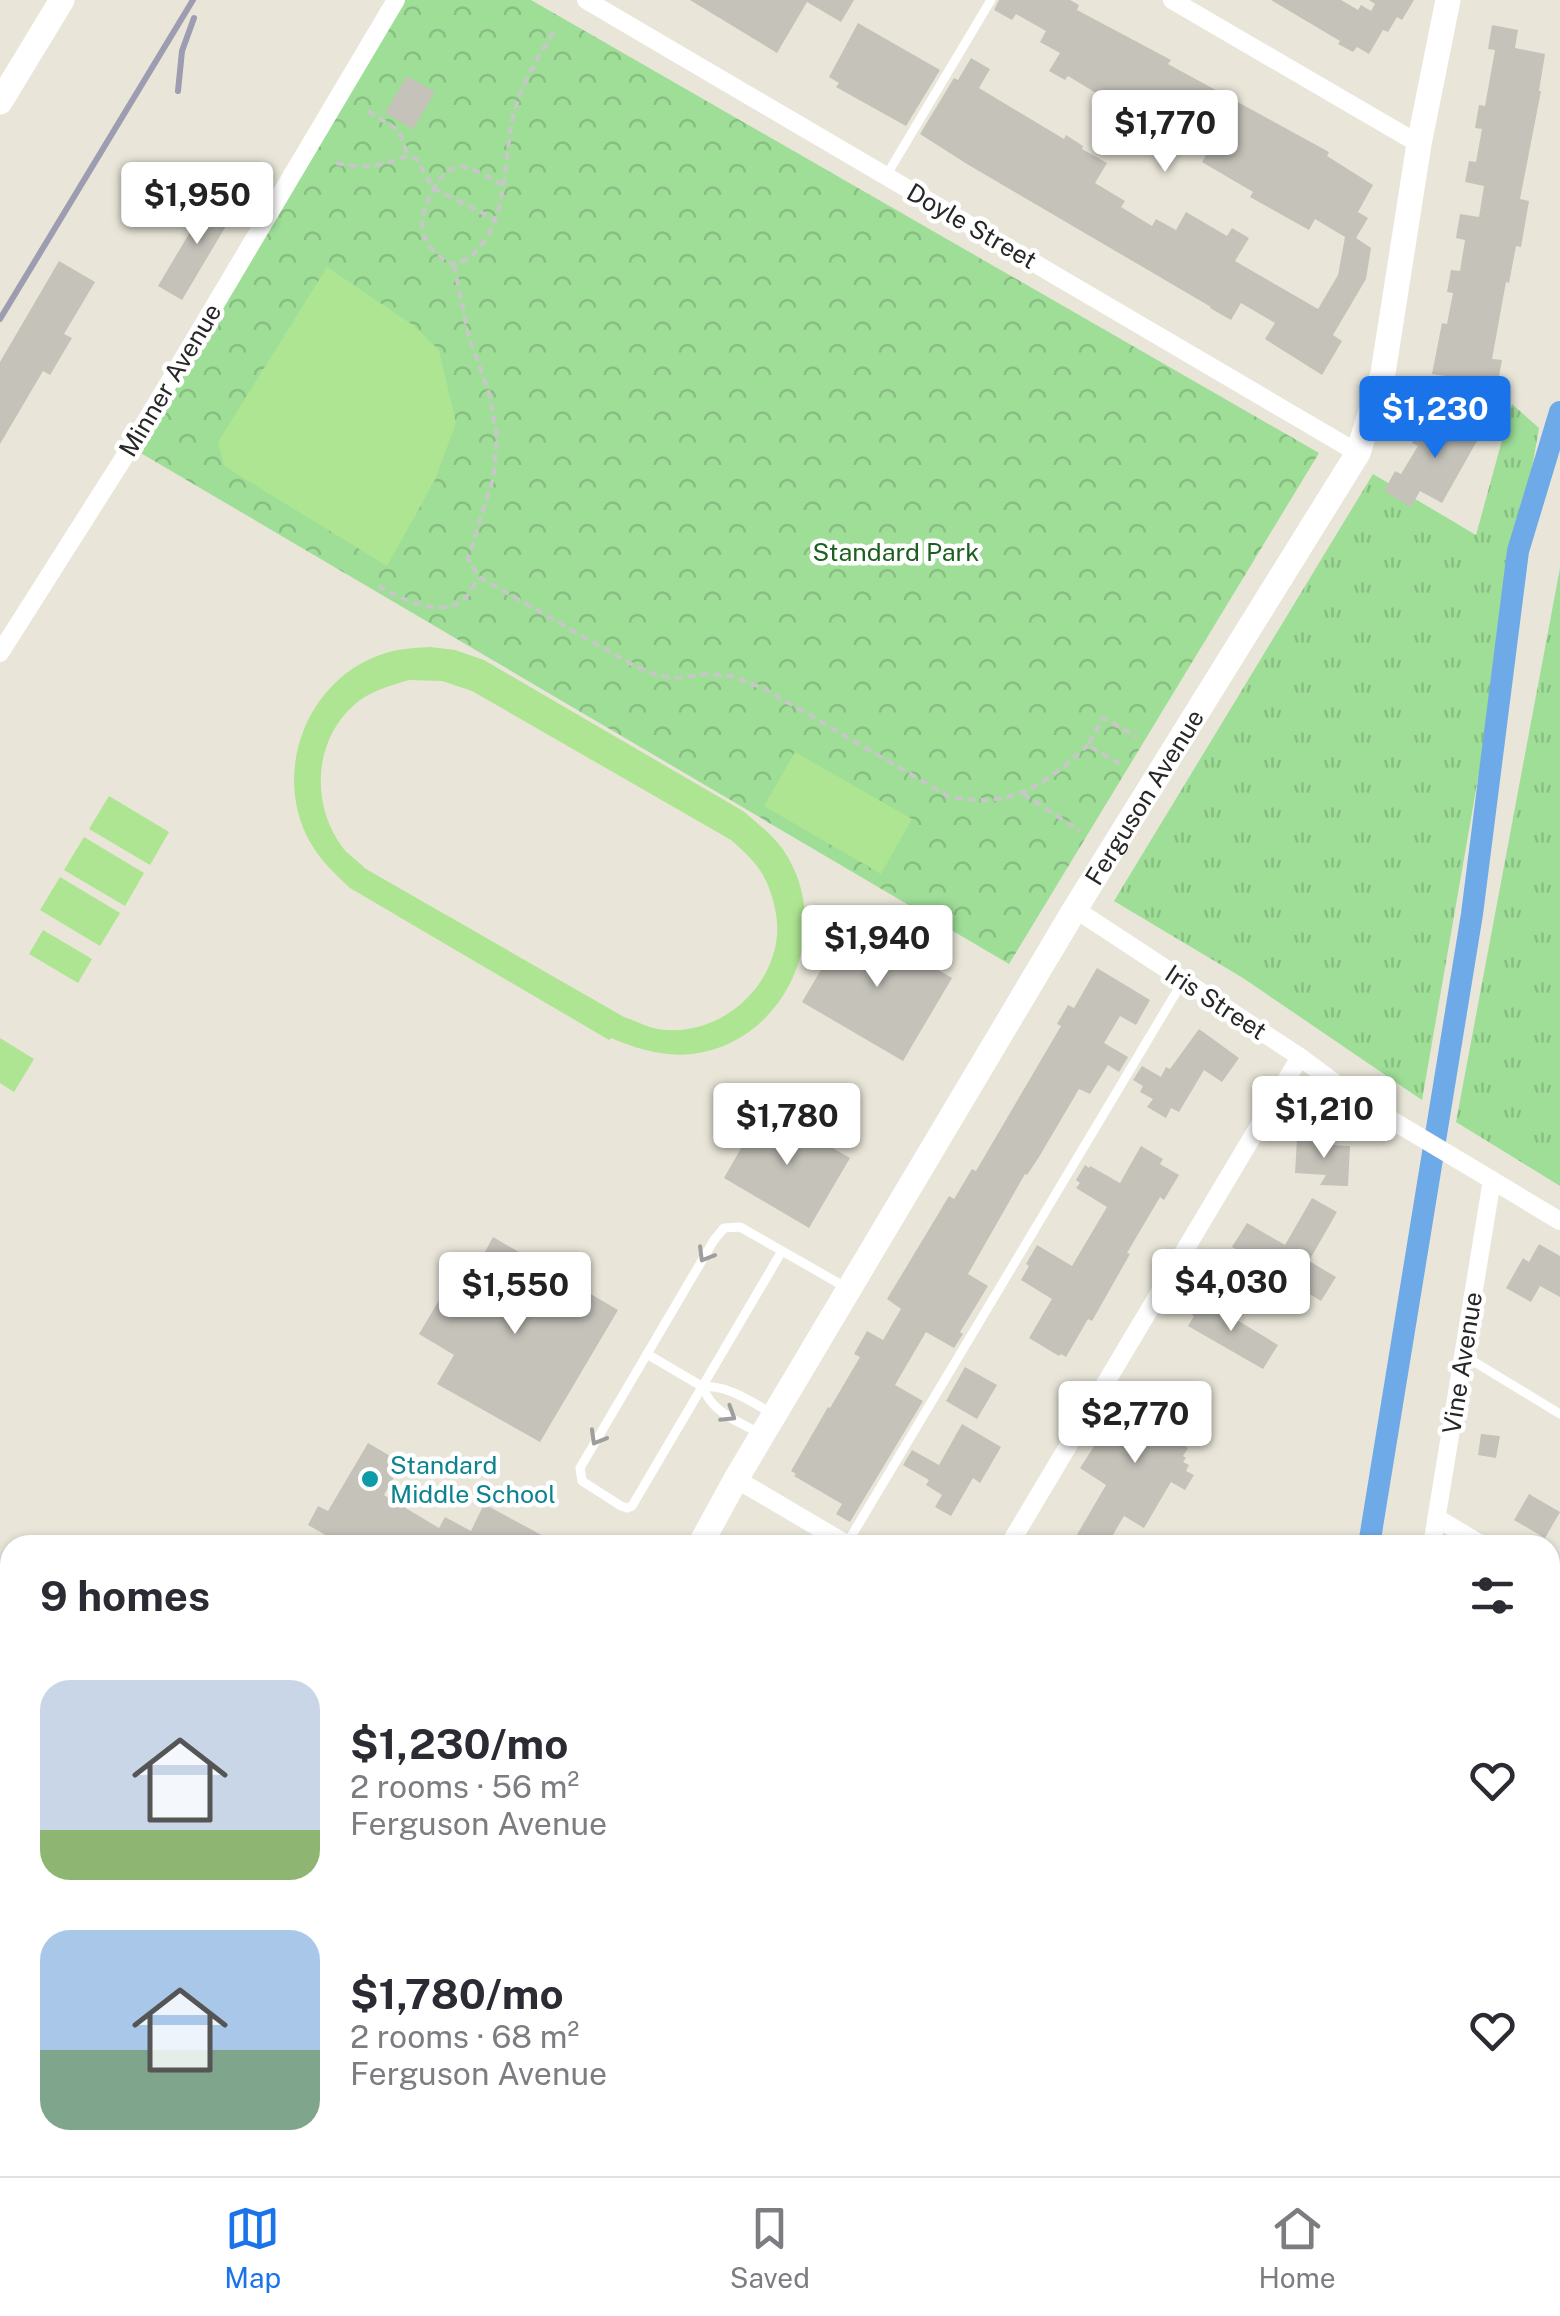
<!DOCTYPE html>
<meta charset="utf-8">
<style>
:root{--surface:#fff;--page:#f7f7f7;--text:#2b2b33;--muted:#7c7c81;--line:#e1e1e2;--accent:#1a73e8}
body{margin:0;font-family:"Public Sans",sans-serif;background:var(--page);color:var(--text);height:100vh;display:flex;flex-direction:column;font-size:38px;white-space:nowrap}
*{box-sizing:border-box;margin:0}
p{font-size:32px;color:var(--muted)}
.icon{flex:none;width:55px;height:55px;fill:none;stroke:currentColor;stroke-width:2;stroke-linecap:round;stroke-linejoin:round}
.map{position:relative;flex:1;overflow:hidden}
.side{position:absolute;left:0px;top:1535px;width:1560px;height:642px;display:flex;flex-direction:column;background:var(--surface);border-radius:30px 30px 0 0;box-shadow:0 2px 8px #0004}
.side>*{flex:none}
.price{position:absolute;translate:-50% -85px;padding:0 22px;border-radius:10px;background:#fff;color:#222;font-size:32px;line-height:65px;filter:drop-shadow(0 2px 5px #0008)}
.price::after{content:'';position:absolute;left:50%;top:60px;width:30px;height:22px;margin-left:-15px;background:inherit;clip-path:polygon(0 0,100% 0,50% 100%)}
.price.active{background:var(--accent);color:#fff}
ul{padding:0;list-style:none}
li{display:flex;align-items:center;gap:30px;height:250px;padding:0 40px}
li span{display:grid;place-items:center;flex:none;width:280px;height:200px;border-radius:30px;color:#555}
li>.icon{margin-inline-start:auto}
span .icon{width:120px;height:120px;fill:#fffc;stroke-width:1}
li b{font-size:42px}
h2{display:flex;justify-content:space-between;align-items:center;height:120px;padding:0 40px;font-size:42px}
.tab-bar{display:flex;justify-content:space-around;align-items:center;height:140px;border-top:2px solid var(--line);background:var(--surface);font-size:28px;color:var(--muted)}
.tab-bar a{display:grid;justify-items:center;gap:5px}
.tab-bar .active{color:var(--accent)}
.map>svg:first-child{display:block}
.grass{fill:url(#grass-tufts)}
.park{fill:url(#park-crowns)}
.pitch{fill:#aee592;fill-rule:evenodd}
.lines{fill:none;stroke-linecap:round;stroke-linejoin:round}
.canal{stroke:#6faae8;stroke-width:22}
.building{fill:#c4c2b9}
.path{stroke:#c7c7c7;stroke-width:4;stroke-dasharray:8 5;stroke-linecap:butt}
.lane{stroke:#fff;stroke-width:9}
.street{stroke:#fff;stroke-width:18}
.secondary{stroke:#fff;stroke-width:25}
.rail{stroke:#9e9cb1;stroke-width:6}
.oneway{stroke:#9e9e9e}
.culture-dot{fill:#0f9aa8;stroke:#fff;stroke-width:4}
.labels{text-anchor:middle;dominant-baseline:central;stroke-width:9;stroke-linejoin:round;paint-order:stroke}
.street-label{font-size:25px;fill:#272727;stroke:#fff}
.park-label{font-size:25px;fill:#1c5f1e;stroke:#fff}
.culture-label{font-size:25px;fill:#0d838f;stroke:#fff;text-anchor:start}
</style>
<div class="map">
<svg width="1560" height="2176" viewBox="0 0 1560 2176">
<defs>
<pattern id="grass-tufts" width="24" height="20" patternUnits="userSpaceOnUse" patternTransform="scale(2.5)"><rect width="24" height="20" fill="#9ede97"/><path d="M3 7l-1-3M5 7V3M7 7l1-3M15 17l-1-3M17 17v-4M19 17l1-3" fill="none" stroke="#88be82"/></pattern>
<pattern id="park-crowns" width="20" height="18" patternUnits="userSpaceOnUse" patternTransform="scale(2.5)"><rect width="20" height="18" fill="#9ede97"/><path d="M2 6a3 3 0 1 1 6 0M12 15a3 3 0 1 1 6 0" fill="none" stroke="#88be82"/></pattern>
</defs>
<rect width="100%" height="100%" fill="#e9e6d9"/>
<g class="grass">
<path d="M1512,404L1539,428L1422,1100L1243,978L1114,901L1373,474L1476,535Z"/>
<path d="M1560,568V1186L1456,1122Z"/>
</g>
<path class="park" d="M393,0H531L1319,453L1009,964L139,452Z"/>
<g class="pitch">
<path d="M327,267L413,325L439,350L456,423L435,480L387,566L224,466L218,442Z"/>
<path d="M430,647L455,650L484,660L743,811C761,826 779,840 790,861C832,939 782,1043 692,1054C662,1057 638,1049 611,1038L609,1040L350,888C335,874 320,860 310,842C272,774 305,684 377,656C394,649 412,648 430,647ZM409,680L442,681L472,691L731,840C747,854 762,868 769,888C776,906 780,928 775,948C763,1001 707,1040 653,1028C643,1025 633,1020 624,1017L366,869C359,862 349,855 343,848C311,806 313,742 353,706C369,691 389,686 409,680Z"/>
<path d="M795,752L912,819L881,874L764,806Z"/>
<path d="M109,796L169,832L150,865L89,829Z"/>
<path d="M84,837L144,873L125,906L64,870Z"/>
<path d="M60,877L120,913L100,946L40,910Z"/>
<path d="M43,930L92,959L78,983L29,954Z"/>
<path d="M0,1038L34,1059L14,1092L0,1083Z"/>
</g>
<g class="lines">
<g class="canal">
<path d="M1369,1545L1472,914L1518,551L1560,412"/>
<path d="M1267,2176L1268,2168"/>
</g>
</g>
<g class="building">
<path d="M690,0H854L841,22L807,2L777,53Z"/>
<path d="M999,0H1070L1079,5L1077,10L1171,60L1168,64L1329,152L1327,156L1373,185L1358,212L1368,218L1356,238L1371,248L1366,279L1333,335L1342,341L1322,375L1265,339L1275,323L1241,303L1231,320L1210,308L1211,307L967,164L920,134L954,78L958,80L971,58L990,69L979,88L1064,139L1066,135L1083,146L1082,149L1107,163L1095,183L1125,201L1121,207L1152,226L1156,219L1176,230L1186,212L1227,236L1232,228L1249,238L1235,261L1318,309L1338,275L1345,237L1315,219L1309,230L1250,197L1253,192L1202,162L1218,134L1188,117L1182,126L1157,111L1148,127L1133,118L1134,116L1068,76L1065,80L1049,71L1060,53L1040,42L1046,31L1016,14L1012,20L994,10Z"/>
<path d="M1271,0H1341L1358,10L1361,5L1371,11L1375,4L1369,0H1414L1402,20L1397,17L1388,32L1383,30L1369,54L1357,47L1353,52L1338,44L1340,41Z"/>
<path d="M858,23L940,70L906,126L836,87L839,83L829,77Z"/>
<path d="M1492,25L1518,30L1515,48L1545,54L1539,91H1541L1520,199L1529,201L1521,247L1516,246L1509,283L1506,282L1492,359L1502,360L1497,387L1477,383L1475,394L1448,390L1451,377L1432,374L1442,323L1447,324L1453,293L1447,292L1451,270L1460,271L1465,240L1456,238L1460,214L1479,217L1484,186L1465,182L1469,161L1476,162L1482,129L1475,128L1479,105L1485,106L1495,50L1488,49Z"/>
<path d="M407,76L435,92L413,129L385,113Z"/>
<path d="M212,195L236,209L182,300L158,286Z"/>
<path d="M59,261L95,282L64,334L72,338L50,375L43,371L0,444V362Z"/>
<path d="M1444,412L1482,432L1442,503L1420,491L1411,507L1384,491L1395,471L1401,474L1418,446L1412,443L1422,423L1435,429Z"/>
<path d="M851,919L952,978L903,1061L802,1002Z"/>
<path d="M1097,968L1150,1000L1136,1025L1120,1016L1104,1043L1128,1057L1119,1072L1108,1065L1090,1094L1079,1089L1039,1157L1027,1175L1025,1174L968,1274L988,1286L960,1332L963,1334L954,1348L926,1332L895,1385L923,1401L850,1522L836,1514L842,1504L794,1476L796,1474L791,1471L828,1407L830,1408L860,1357L854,1354L867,1331L883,1340L901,1309L887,1299L949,1196L954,1199L972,1169L976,1171L1061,1026L1057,1024L1068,1005L1074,1008Z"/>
<path d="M1199,1029L1239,1058L1222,1082L1204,1070L1179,1112L1171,1108L1166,1118L1147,1107L1153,1099L1140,1092L1143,1086L1133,1080L1142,1066L1161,1077L1166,1067L1170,1069Z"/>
<path d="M764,1108L850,1158L809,1228L724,1178Z"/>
<path d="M1297,1139L1335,1141L1334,1145L1350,1146L1348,1186L1320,1185L1326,1175L1295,1173Z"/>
<path d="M1141,1146L1163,1159L1160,1164L1179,1175L1164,1200L1160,1197L1127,1253L1130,1254L1092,1321L1088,1319L1066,1357L1061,1354L1059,1356L1029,1338L1052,1299L1021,1280L1029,1266L1026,1264L1037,1245L1072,1266L1107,1207L1076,1188L1080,1183L1076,1180L1085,1165L1089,1168L1090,1166L1120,1183Z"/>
<path d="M1312,1198L1337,1212L1309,1261L1336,1277L1321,1301L1232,1247L1247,1223L1285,1245Z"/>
<path d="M493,1237L618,1310L540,1442L437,1384L454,1355L419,1334L466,1255L479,1263Z"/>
<path d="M1539,1244L1560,1256V1297L1540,1286L1531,1302L1506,1288L1523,1258L1529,1262Z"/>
<path d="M1199,1297L1278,1345L1263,1369L1188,1326L1194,1316L1190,1313Z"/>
<path d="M965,1367L997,1385L977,1419L946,1401Z"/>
<path d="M1138,1384L1160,1398L1157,1402L1168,1409L1167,1411L1193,1426L1183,1445L1188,1448L1183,1456L1186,1458L1183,1462L1189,1465L1186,1471L1194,1475L1185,1490L1171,1482L1144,1528L1124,1516L1107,1545H1071L1106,1485L1080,1468L1106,1428L1110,1430L1115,1423Z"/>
<path d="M962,1424L1001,1447L980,1483L973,1478L951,1516L935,1507L942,1495L926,1485L929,1480L903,1465L912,1450L939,1465Z"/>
<path d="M1481,1434L1500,1436L1496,1458L1478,1455Z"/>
<path d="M368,1443L402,1463L384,1495L439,1528L445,1517L471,1531L484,1504L560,1545H362L350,1538L346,1545H324L329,1537L308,1525L318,1506L328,1511Z"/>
<path d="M1529,1494L1560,1512L1545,1538L1514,1520Z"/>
</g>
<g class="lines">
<g class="path">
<path d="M368,111L398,130L408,155"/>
<path d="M336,163C363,169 382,167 408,155L417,160L433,188L496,220"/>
<path d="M503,185C490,178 474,167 459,167C439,168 423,205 422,223C422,242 438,258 454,265C512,243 501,163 514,113C522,82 539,57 555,29"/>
<path d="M454,265L468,334L489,393L497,437L493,479L468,558L479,577L633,665L654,674L674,678L708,674L731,676L763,688L948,796C1009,810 1045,786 1088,745"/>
<path d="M378,586C399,598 442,620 465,598C470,593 475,583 479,577"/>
<path d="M1120,764L1088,745L1103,718L1137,737"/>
<path d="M1023,794L1080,831"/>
</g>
<g class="lane">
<path d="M886,176L991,0"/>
<path d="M782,1251L632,1506L627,1508L621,1506L582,1481L580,1468L714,1240L724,1228L740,1227L847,1288"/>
<path d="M647,1354L703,1387C727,1384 753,1403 773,1414"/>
<path d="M1463,1355L1560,1414"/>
<path d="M703,1387C711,1412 739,1422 761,1434"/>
<path d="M846,1545L1183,981"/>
<path d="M1550,1786L1560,1792"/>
<path d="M0,2031L10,2015"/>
<path d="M316,2168L330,2176"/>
<path d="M773,2176L778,2168"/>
<path d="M857,2176L862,2168"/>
</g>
<g class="street">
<path d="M586,0L1358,453"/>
<path d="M1172,0L1419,144"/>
<path d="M0,653L130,448L396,0"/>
<path d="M1075,909L1300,1057L1355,1098L1560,1221"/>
<path d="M736,1479L848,1545"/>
<path d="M1437,1518L1482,1545"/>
<path d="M1009,1545L1300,1057"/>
<path d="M1432,1545L1492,1180"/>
<path d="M1550,1586L1560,1592"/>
<path d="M1550,1979L1560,1985"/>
<path d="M93,2176L98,2168"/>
<path d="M460,2176L465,2168"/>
<path d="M892,2176L897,2168"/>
</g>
<g class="secondary">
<path d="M0,102L62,0"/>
<path id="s1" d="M700,1545L736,1479L1075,909L1358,453L1383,373L1419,144L1448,0"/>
<path d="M0,1762L10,1768"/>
<path d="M0,1816L10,1822"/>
<path d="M595,2168L609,2176"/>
<path d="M687,2168L701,2176"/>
</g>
<g class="rail">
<path d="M178,91L182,51L194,18"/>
<path d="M0,319L193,0"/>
</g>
</g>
<defs><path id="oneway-chevron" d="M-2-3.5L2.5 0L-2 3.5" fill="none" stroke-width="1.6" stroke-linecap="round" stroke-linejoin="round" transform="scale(2.5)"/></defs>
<g class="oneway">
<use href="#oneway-chevron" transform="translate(705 1255) rotate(121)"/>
<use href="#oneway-chevron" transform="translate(729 1415) rotate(32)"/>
<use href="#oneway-chevron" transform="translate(597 1438) rotate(120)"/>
</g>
<circle class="culture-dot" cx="370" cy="1479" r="10"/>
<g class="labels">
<g class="street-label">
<text transform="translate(972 226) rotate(30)">Doyle Street</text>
<text transform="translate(170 380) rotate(-59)">Minner Avenue</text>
<text stroke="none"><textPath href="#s1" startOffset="870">Ferguson Avenue</textPath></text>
<text transform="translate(1216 1002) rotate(33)">Iris Street</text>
<text transform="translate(1462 1363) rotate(-81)">Vine Avenue</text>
</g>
<g class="park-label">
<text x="896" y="552">Standard Park</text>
</g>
<g class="culture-label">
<text x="390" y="1465">Standard<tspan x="390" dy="29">Middle School</tspan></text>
</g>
</g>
</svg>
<b class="price" style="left:1165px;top:175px">$1,770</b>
<b class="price" style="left:197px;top:247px">$1,950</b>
<b class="price active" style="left:1435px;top:461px">$1,230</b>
<b class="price" style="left:877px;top:990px">$1,940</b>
<b class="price" style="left:1324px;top:1161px">$1,210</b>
<b class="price" style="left:787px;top:1168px">$1,780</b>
<b class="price" style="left:1231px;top:1334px">$4,030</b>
<b class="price" style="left:515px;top:1337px">$1,550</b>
<b class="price" style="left:1135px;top:1466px">$2,770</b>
<section class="side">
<h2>9 homes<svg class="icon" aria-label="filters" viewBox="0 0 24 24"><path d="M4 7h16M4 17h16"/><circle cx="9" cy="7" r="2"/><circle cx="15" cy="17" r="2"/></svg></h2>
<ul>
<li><span style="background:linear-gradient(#c9d6e8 75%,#8fb573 0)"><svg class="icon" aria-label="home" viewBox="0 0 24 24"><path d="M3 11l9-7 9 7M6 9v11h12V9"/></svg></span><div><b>$1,230/mo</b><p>2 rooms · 56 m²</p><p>Ferguson Avenue</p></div><svg class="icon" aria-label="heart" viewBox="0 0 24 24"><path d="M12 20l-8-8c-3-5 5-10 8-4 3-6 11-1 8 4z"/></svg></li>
<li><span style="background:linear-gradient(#a9c7e8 60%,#7fa58c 0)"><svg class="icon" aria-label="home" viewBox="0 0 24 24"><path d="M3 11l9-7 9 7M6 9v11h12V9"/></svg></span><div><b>$1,780/mo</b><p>2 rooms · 68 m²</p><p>Ferguson Avenue</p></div><svg class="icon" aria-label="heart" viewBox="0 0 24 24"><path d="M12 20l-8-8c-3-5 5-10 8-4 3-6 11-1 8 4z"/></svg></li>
</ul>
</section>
</div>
<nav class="tab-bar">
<a class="active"><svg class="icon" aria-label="map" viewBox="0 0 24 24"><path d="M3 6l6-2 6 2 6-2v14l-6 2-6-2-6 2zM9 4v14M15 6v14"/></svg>Map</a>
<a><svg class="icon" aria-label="saved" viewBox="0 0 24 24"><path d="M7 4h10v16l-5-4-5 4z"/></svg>Saved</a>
<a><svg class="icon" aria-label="home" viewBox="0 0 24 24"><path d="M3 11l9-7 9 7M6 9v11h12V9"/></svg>Home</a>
</nav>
